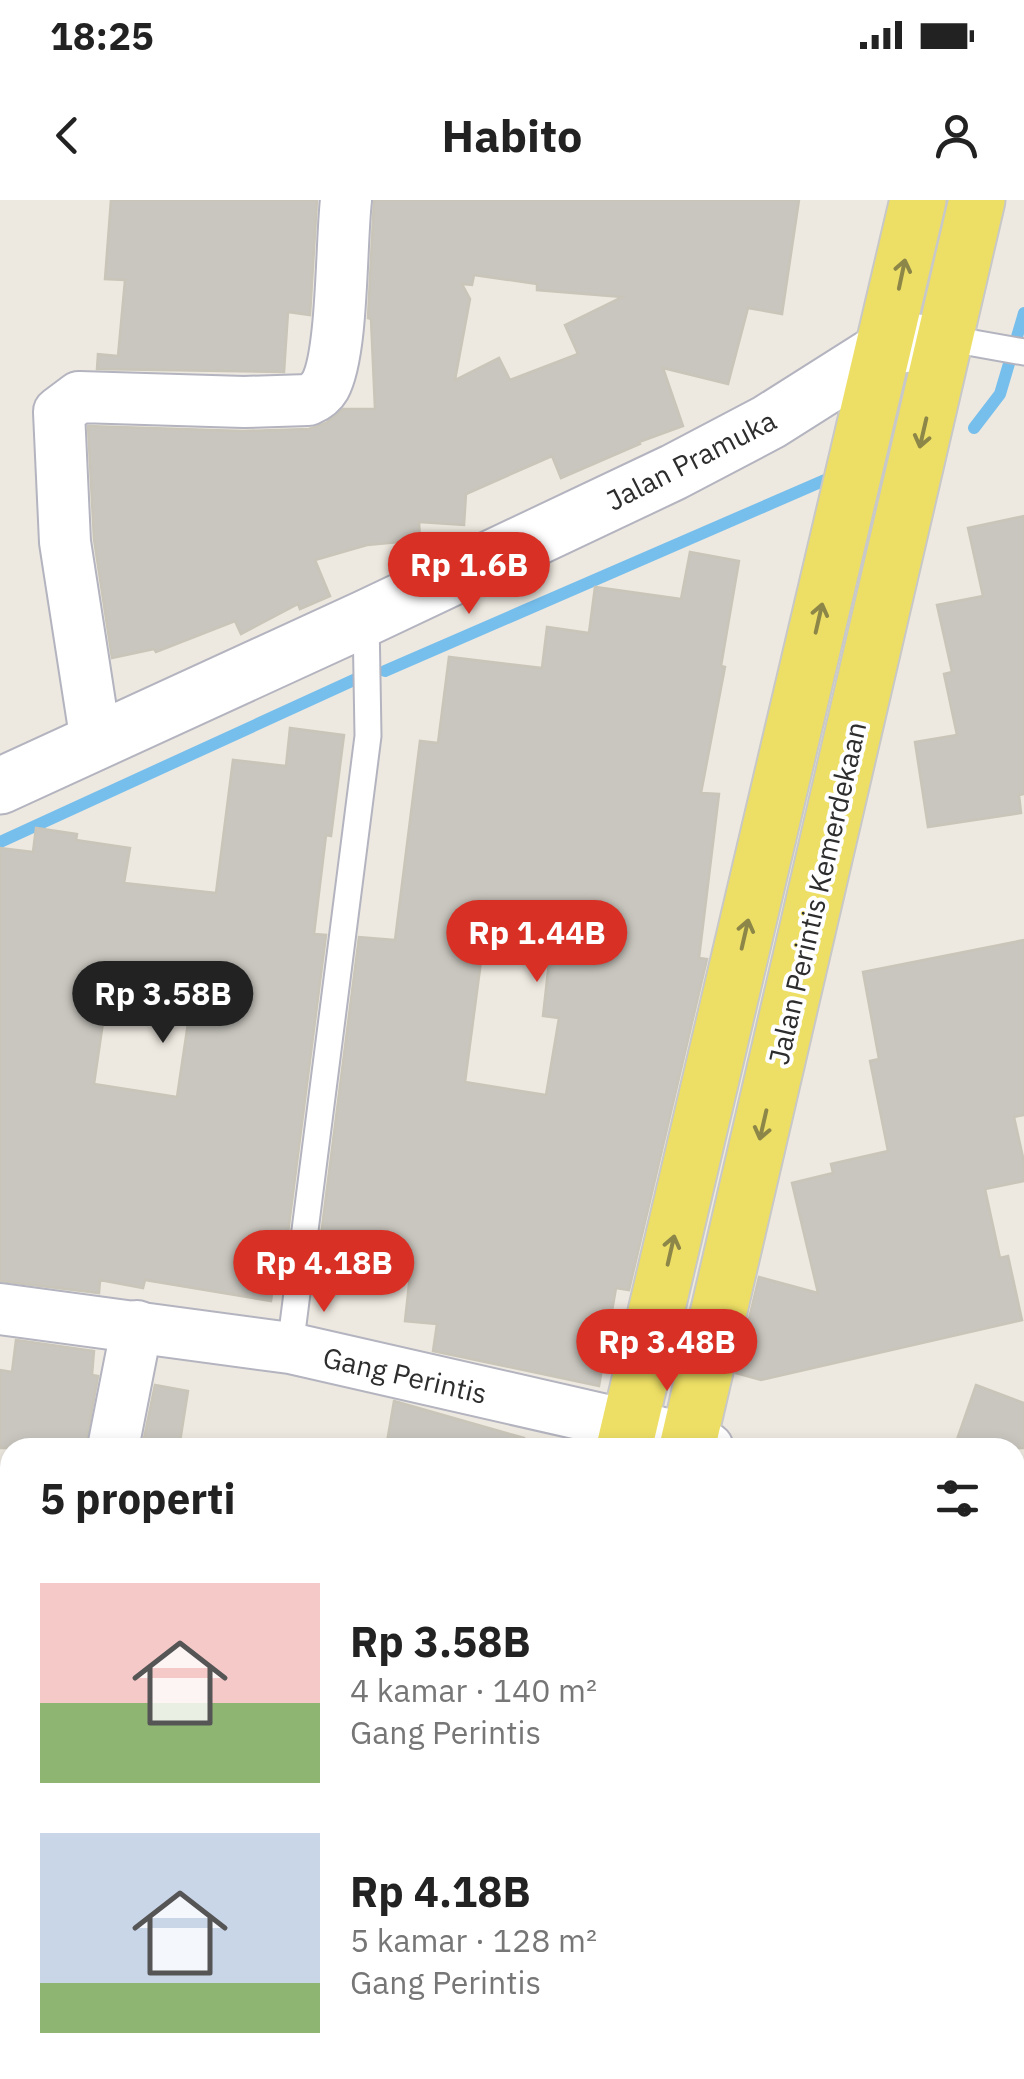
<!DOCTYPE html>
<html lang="id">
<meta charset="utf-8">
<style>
:root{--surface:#fff;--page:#f2f2f2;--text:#222;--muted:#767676;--accent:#d93025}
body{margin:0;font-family:"IBM Plex Sans",sans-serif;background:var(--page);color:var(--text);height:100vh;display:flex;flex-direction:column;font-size:38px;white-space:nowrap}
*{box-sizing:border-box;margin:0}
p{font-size:32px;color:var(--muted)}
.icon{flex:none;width:55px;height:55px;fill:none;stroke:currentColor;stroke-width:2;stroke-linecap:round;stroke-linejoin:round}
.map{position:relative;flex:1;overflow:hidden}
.side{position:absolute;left:0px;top:1238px;width:1025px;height:642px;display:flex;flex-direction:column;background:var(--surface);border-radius:30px 30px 0 0;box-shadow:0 5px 15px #0003}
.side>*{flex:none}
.price{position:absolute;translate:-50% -85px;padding:0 22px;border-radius:35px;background:var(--accent);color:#fff;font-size:32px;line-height:65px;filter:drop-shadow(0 2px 5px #0008)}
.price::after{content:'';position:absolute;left:50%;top:60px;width:30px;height:22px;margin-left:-15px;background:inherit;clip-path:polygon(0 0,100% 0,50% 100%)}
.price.selected{background:#222;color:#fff}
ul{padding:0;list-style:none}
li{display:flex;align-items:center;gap:30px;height:250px;padding:0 40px}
li span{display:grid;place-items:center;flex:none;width:280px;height:200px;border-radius:0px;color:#555}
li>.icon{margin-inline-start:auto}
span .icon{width:120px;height:120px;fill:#fffc;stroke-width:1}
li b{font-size:42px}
h2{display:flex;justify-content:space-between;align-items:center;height:120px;padding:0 40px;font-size:42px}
.status{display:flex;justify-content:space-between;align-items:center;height:70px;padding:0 50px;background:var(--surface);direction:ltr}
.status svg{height:28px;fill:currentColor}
header{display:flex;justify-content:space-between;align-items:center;height:130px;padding:0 40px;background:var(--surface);font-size:45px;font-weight:800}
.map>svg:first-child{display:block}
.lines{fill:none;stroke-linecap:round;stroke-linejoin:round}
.stream{stroke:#76beec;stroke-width:12}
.building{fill:#c9c6bf;stroke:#c9c5b9;stroke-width:2.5;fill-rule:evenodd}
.lane-casing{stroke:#b3b4bf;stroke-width:29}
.street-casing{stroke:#b3b4bf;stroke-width:54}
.secondary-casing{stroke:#b3b4bf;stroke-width:59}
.primary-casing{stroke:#c8c8c8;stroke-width:59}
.lane{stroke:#fff;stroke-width:25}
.street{stroke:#fff;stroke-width:50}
.secondary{stroke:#fff;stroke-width:55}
.primary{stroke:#eddf65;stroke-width:55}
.oneway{stroke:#8d8649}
.labels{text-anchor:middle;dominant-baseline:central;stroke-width:8;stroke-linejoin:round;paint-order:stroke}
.street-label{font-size:28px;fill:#2d2d2d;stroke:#fff}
</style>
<div class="status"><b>18:25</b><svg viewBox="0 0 49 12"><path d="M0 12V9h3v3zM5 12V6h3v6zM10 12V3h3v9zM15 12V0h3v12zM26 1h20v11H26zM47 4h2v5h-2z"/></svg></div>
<header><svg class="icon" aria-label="back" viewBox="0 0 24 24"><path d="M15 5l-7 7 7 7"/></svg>Habito<svg class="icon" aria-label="person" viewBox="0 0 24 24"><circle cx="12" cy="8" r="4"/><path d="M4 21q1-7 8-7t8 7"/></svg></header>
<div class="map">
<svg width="1024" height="1879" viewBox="0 0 1024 1879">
<rect width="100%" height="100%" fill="#eee9e0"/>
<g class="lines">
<g class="stream">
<path d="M974,228L1000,194L1024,113"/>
<path d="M385,471L825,280"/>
<path d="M0,642L356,479"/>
</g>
</g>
<g class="building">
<path d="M111,0H317L310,115L288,112L284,172L97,169L98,154L118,156L125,80L105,79Z"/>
<path d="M374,0H799L782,114L748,108L728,184L663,168L683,226L639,242L640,244L561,278L552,256L466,294L464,325L419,322L420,340L367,345L315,360L330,396L300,409L298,404L241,434L235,421L156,452L154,449L112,458L94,339L88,226L243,231L309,229L326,223L343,209H375L371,119L368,118ZM474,75L537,84V90L622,97L565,125L578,154L510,180L499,158L455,180L470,99L462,84L472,85Z"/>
<path d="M1024,316V594L1019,595L1021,613L928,627L915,542L957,535L944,474L952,472L937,405L983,396L968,328Z"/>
<path d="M690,352L739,361L721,466L725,467L701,593L719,594L699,758L707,759L629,1090L616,1088L599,1186L433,1151L437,1124L405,1121L410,1075L317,1067L359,737L395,740L420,541L438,543L449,457L542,468L547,427L589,433L595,387L681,399ZM483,746L550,753L543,816L559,818L546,895L465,882Z"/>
<path d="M290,528L344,535L331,636L326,635L314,734L326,735L284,1064L276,1063L271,1101L145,1080L143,1088L100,1080L99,1093L0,1081V648L33,652L36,628L77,634L76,640L130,648L124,683L216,693L233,560L286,566ZM107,795L191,803L177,897L94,884Z"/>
<path d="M1024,740V915L1014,917L1024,962V981L985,989L1000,1058L1008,1056L1022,1120L761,1180L736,1173L759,1077L818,1093L792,983L833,973L831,964L888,951L870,861L879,859L863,772Z"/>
<path d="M16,1140L94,1151L92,1175L98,1176L85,1248H0V1170L12,1172Z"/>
<path d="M155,1185L188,1191L179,1248H142Z"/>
<path d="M976,1185L1024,1203V1248H954Z"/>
<path d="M394,1201L524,1238L523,1248H386Z"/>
</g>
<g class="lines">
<g class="lane-casing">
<g id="lane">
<path d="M945,138L1024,152"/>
<path d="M290,1148L368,536L366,418"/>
</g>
</g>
<g class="street-casing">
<g id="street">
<path d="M96,542L65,342L59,212L79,197L244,202L308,200C315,197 321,193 325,186C343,154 341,43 346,0"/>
<path d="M0,1109L290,1148L689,1239L708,1248"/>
<path d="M113,1248L137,1126"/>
<path d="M1015,1391L1024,1395"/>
<path d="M1015,1708L1024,1710"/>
<path d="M0,1786L10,1739"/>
<path d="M1015,1844L1024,1805"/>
</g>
</g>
<g class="secondary-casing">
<path id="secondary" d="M0,586L366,418L674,272L769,222L886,148L918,142"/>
</g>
<g class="primary-casing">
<g id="primary">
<path d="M624,1248L918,0"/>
<path d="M687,1248L977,0"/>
<path d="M460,1879L462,1870"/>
<path d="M530,1879L532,1870"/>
</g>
</g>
<use href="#lane" class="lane"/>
<use href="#street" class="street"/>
<use href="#secondary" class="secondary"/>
<use href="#primary" class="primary"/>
</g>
<defs><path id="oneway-shaft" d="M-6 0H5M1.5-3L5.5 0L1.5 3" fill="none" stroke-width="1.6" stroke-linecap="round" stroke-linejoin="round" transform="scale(2.5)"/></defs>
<g class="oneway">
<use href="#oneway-shaft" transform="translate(902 74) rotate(-78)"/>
<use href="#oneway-shaft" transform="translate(923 233) rotate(103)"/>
<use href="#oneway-shaft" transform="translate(819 418) rotate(-77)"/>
<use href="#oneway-shaft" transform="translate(745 734) rotate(-77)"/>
<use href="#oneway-shaft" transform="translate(763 925) rotate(103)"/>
<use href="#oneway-shaft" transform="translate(671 1050) rotate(-77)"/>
</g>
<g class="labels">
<g class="street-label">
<text transform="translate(691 260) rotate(-27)">Jalan Pramuka</text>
<text transform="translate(817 693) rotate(-77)">Jalan Perintis Kemerdekaan</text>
<text transform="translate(405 1175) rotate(13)">Gang Perintis</text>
</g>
</g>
</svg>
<b class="price" style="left:469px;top:417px">Rp 1.6B</b>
<b class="price" style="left:537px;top:785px">Rp 1.44B</b>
<b class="price selected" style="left:163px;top:846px">Rp 3.58B</b>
<b class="price" style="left:324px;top:1115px">Rp 4.18B</b>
<b class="price" style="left:667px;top:1194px">Rp 3.48B</b>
<section class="side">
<h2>5 properti<svg class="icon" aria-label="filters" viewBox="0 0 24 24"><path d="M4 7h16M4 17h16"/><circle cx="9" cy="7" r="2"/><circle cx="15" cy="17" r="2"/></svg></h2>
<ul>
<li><span style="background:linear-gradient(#f6c9c9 60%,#8fb573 0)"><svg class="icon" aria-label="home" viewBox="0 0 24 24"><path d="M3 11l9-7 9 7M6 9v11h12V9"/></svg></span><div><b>Rp 3.58B</b><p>4 kamar · 140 m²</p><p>Gang Perintis</p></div></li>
<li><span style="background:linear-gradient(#c9d6e8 75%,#8fb573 0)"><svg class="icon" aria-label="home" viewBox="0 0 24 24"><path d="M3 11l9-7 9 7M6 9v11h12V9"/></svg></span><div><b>Rp 4.18B</b><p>5 kamar · 128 m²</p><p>Gang Perintis</p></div></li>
</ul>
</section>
</div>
